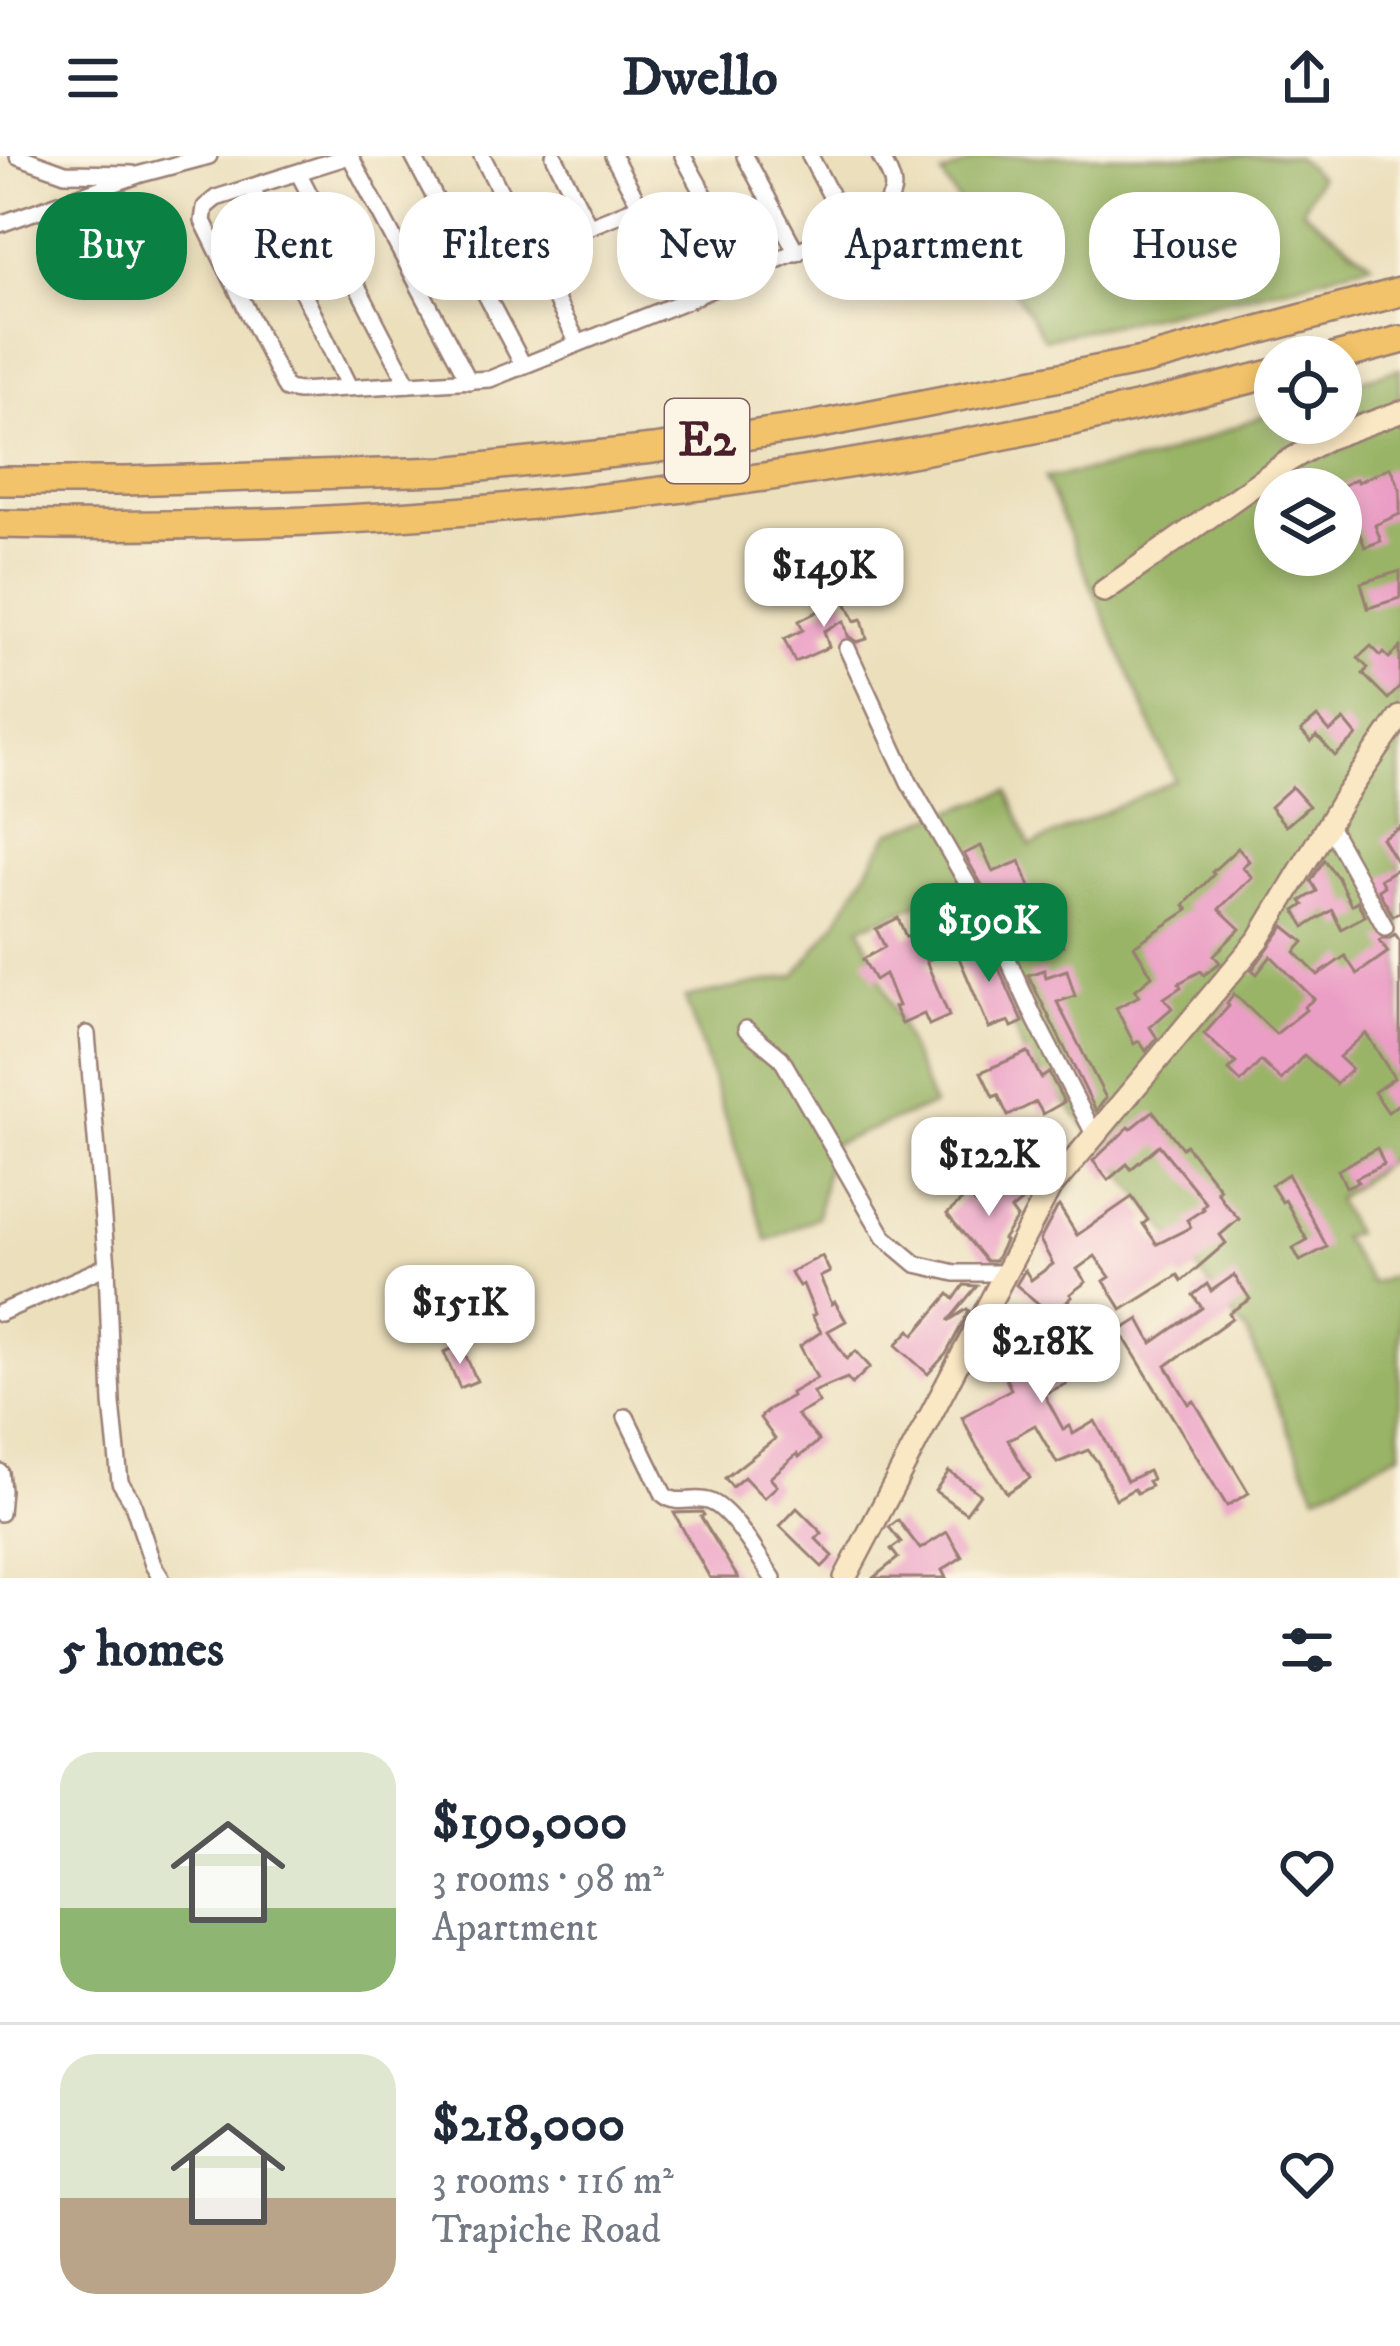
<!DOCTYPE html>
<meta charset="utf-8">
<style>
:root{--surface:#fff;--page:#f6f6f7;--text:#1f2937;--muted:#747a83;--line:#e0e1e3;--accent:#0b8043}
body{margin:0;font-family:"IM FELL DW Pica",serif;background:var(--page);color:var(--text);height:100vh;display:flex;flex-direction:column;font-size:45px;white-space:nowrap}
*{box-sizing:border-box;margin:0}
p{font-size:39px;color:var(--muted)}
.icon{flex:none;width:66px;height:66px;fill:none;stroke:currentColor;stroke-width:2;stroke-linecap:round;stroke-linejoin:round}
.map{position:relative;height:1422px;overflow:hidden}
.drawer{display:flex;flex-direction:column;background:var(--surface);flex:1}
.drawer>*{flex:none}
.banner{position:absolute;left:36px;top:36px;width:1329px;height:108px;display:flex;gap:24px}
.tools{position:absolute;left:1254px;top:180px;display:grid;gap:24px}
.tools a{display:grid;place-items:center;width:108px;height:108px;border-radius:50%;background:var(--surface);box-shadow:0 6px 18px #0003;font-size:60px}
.price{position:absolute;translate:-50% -102px;padding:0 27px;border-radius:24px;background:#fff;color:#222;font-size:39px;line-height:78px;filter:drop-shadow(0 3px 6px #0008)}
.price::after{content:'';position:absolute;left:50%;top:72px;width:36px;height:27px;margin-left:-18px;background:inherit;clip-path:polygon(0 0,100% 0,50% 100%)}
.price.on{background:var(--accent);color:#fff}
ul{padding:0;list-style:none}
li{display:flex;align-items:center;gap:36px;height:300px;padding:0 60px}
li+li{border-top:3px solid var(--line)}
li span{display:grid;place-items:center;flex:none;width:336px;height:240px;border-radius:36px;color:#555}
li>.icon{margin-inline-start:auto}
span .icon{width:144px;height:144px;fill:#fffc;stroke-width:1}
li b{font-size:51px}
h2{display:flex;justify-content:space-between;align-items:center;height:144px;padding:0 60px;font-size:51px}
.chip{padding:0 42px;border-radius:48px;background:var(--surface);box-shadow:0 6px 18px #0003;font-size:42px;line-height:108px}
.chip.on{background:var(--accent);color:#fff}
header{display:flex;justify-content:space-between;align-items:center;height:156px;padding:0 60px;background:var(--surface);font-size:54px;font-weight:700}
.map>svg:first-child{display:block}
.forest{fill:#99b466;stroke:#726a48;stroke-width:3;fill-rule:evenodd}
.building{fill:#eb9ec5}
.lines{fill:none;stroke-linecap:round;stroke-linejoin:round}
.street-casing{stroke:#9a7f74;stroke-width:20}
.secondary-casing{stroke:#9a7f74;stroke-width:26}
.highway-casing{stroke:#9a7f74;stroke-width:32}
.street{stroke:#fff;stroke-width:15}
.secondary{stroke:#fae7c3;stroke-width:21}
.highway{stroke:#f2c36a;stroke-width:27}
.labels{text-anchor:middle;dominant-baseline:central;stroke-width:10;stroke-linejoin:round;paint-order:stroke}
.shield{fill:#fcf5e5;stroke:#7f5f63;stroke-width:3}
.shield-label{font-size:48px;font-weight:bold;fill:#4a1f2b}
</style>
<header><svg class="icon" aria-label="menu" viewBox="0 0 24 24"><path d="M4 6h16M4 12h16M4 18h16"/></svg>Dwello<svg class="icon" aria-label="share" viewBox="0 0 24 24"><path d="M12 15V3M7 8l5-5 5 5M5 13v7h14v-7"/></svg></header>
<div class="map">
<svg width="1400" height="1422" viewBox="0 0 1400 1422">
<rect width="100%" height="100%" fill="#fcf5e5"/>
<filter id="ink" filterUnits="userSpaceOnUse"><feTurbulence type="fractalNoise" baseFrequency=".00833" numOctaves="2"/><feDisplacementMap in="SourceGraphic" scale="24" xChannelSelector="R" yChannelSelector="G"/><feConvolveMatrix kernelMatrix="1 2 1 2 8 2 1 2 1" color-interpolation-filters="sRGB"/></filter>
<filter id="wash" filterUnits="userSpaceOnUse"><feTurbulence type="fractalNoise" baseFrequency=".004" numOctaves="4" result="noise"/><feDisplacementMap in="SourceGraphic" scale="48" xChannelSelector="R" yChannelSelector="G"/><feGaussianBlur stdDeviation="2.7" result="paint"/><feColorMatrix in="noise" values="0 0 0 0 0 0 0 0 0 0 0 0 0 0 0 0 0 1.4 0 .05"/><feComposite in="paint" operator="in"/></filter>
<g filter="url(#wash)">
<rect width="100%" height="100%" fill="#ebdfbc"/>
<g class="forest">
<path d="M985,0H1296L1319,21L1302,54L1371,107L1298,128L1044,183L942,19Z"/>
<path d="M1400,213V997L1336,1043L1355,1077L1341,1081L1371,1127L1400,1119V1297L1316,1339L1247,1177L1091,977L1022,895L968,729L860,771L933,949L831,989L817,1061L767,1085L685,842L795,820L837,765L890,676L1008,635L1030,690L1175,624L1045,322L1151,304L1275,255V267H1341V229ZM1275,333H1341V399H1275Z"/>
</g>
<g id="blocks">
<g class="building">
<path d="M1390,311L1400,333V358L1375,369L1381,385L1365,391L1340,331L1356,323L1358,326Z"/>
<path d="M790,400L796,418L758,434L752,419L775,410L773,406Z"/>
<path d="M1400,415V442L1368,452L1361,427Z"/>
<path d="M844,442L855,465L862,463L867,483L857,486L848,480L844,465L824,475L829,491L795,506L784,483L803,474L799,465Z"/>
<path d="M1371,490L1381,500L1384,497L1389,502L1400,492V531L1388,543L1363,518L1368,512L1358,502Z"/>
<path d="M1317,561L1330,576L1344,564L1357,580L1335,600L1317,580L1311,586L1301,575Z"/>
<path d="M1292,631L1309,650L1286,670L1270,651Z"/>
<path d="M1400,671V756L1393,760L1378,734L1384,730L1380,723L1400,711L1382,682Z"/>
<path d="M981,690L993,716L1020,705L1033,739L1010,749L1021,770L1049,757L1063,790L1044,798L1040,788L1019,799L1006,771L964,698Z"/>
<path d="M1238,692L1249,705L1242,711L1252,721L1219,753L1240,773L1214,799L1220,807L1217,809L1204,819L1201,815L1179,827L1181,831L1164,842L1172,852L1150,871L1157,882L1146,895L1139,885L1134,888L1116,852L1139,840L1135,834L1152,820L1134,790L1188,754L1184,749L1214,718L1212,716Z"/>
<path d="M1324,704L1338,722L1351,749L1357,745L1365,760L1341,773L1332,754L1305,771L1295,755L1304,749L1301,745L1317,735L1311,725Z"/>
<path d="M898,762L906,781L934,770L946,796L926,805L949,860L929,869L924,858L902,868L894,851L898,850L885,818L875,824L863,803L885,791L876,773Z"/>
<path d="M1284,770L1304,786L1295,796L1318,819L1345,800L1357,818L1388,796L1380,784L1382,782H1390L1395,778L1400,785V947L1388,956L1374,936L1394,922L1366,877L1339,901L1352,913L1336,928L1304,899L1281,924L1261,905L1241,926L1229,914L1236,907L1204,878L1229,850L1227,848L1234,838L1276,878L1306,854L1304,851L1314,843L1271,800L1257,818L1252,814Z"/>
<path d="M985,782L1023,866L1012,871L1009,865L989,872L957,797Z"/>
<path d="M1044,814L1046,821L1067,814L1075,840L1057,846L1106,942L1096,955L1028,819Z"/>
<path d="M1028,896L1041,922L1049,917L1064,946L1043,958L1036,946L1008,960L998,939L993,941L981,916Z"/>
<path d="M1153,955L1182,992L1186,989L1220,1033L1217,1035L1223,1045L1239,1063L1220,1079L1226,1087L1182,1125L1178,1119L1122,1154L1104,1125L1110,1121L1095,1100L1077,1113L1086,1126L1070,1138L1072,1141L1052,1159L1016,1129L1025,1114L1031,1124L1053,1108L1040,1084L1057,1052L1059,1050L1077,1079L1132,1041L1148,1064L1143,1068L1157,1088L1191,1071L1187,1064L1204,1053L1202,1051L1206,1047L1159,989L1131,1013L1127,1008L1108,1024L1093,1005L1129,971L1131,973Z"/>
<path d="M1377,992L1384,1008L1356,1022L1358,1026L1346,1031L1338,1014Z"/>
<path d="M1288,1018L1327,1091L1300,1105L1293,1092L1307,1084L1285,1044L1282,1046L1271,1029Z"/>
<path d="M1010,1022L1015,1029L1019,1025L1029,1039L1011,1054L1017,1062L1003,1083L1005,1085L995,1105H986L947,1058L968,1039L978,1050Z"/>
<path d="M822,1100L830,1116L820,1121L832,1148L835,1146L846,1165L828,1175L847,1203L856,1195L870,1211L852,1228L847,1222L813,1236L819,1247L797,1259L819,1285L799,1301L797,1298L770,1322L777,1330L764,1342L744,1321L732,1331L725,1322L775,1283L760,1262L769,1253L792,1240L791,1237L817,1222L800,1190L821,1176L812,1160L815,1158L803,1128L799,1130L790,1116Z"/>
<path d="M1234,1119L1250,1143L1229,1157L1232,1162L1166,1210L1189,1248L1194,1245L1249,1337L1227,1350L1120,1175L1139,1163L1152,1187L1202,1152L1193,1139L1207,1128L1211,1135Z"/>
<path d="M964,1129L977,1130L948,1165L967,1153L969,1155L946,1198L928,1218L896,1189L910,1174L914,1179L949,1138L954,1143Z"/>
<path d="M1012,1152L1045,1177L1054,1164L1071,1182L1087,1171L1113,1210L1095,1222L1087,1210L1066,1222L1048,1191L1030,1209L1039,1225L1061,1215L1066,1228L1044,1238L1063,1273L1070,1270L1073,1278L1095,1265L1127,1325L1148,1315L1152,1323L1148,1325L1151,1330L1137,1337L1134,1333L1116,1343L1097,1305L1088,1294L1057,1307L1035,1269L1008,1284L1030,1322L1007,1337L977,1291L962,1261L1011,1233L992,1195L1016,1183L1010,1177L1013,1174L1001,1160Z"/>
<path d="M461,1189L477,1225L460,1232L444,1196Z"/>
<path d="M949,1315L980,1338L966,1357L935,1335Z"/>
<path d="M797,1352L822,1377L816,1383L833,1400L822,1411L780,1370Z"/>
<path d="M702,1356L704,1359L701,1361L738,1422H710L674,1357Z"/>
<path d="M898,1364L920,1393L947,1376L962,1401L942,1414L946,1422H873L898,1402L891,1393L901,1386L889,1371Z"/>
</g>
</g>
</g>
<g filter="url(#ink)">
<use href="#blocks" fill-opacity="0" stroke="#9a7f74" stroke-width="3"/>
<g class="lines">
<g class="street-casing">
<g id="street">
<path d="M18,0L65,17L132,18"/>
<path d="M349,0L216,42L205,51L203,65L286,233L299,235L490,223L690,143L875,60C900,37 896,28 880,0"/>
<path d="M350,0L469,225"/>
<path d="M413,0L523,209"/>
<path d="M482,0L578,187"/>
<path d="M554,0L589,70"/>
<path d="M613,0L690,143"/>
<path d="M683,0L748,118"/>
<path d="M745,0L797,97"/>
<path d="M810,0L849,74"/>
<path d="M299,18L408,228"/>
<path d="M252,32L349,231"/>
<path d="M0,68L141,18L209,0"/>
<path d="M530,94L640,50"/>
<path d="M847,492L909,626L996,777L1035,863L1095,980"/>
<path d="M1328,668L1385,771"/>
<path d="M746,873L781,902L884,1081L916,1108L955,1117H1005"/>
<path d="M87,878L107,1110L112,1247L120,1326L132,1345L153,1409L161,1422"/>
<path d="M0,1157L107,1110"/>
<path d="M626,1261L664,1339C679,1351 694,1339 711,1346C733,1355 759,1402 773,1422"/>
<path d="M0,1316L2,1334L0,1357"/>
</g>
</g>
<g class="secondary-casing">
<g id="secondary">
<path d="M1104,435L1290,304L1326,283L1400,256"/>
<path d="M845,1422L1049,1034L1259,783L1344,642L1400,561"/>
</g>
</g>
<g class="highway-casing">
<g id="highway">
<path d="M1336,201L1400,184"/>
<path d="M0,325H125L444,315L653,293L806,271L1147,204L1400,136"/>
<path d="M0,368C430,379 859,325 1275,217"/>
</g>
</g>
<use href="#street" class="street"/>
<use href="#secondary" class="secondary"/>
<use href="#highway" class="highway"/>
</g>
</g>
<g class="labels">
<rect class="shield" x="665" y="243" width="84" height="84" rx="9"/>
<g class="shield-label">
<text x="707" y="285">E2</text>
</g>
</g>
</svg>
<div class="tools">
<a><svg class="icon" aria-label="locate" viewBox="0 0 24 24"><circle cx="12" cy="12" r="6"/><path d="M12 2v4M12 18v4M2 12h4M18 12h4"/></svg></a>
<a><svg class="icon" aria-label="layers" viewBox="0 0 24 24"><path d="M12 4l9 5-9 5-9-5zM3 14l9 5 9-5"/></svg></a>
</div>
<b class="price" style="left:824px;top:474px">$149K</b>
<b class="price on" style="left:989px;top:829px">$190K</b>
<b class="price" style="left:989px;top:1063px">$122K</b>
<b class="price" style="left:460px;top:1211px">$151K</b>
<b class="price" style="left:1042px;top:1250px">$218K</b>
<div class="banner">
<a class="chip on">Buy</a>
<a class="chip">Rent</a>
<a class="chip">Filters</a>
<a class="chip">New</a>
<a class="chip">Apartment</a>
<a class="chip">House</a>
</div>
</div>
<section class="drawer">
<h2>5 homes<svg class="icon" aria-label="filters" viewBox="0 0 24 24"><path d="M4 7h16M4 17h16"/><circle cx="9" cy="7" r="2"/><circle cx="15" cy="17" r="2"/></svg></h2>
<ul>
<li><span style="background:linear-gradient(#dfe7d0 65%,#8fb573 0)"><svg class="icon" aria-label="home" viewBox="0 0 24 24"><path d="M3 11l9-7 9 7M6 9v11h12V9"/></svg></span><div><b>$190,000</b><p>3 rooms · 98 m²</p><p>Apartment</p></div><svg class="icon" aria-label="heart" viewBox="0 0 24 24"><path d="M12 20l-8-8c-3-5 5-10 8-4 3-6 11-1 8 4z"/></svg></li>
<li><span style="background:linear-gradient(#dfe7d0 60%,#b9a48a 0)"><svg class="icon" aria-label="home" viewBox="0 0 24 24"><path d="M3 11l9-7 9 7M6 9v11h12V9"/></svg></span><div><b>$218,000</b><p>3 rooms · 116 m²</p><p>Trapiche Road</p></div><svg class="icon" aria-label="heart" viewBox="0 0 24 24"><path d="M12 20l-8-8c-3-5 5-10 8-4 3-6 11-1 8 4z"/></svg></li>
</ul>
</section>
